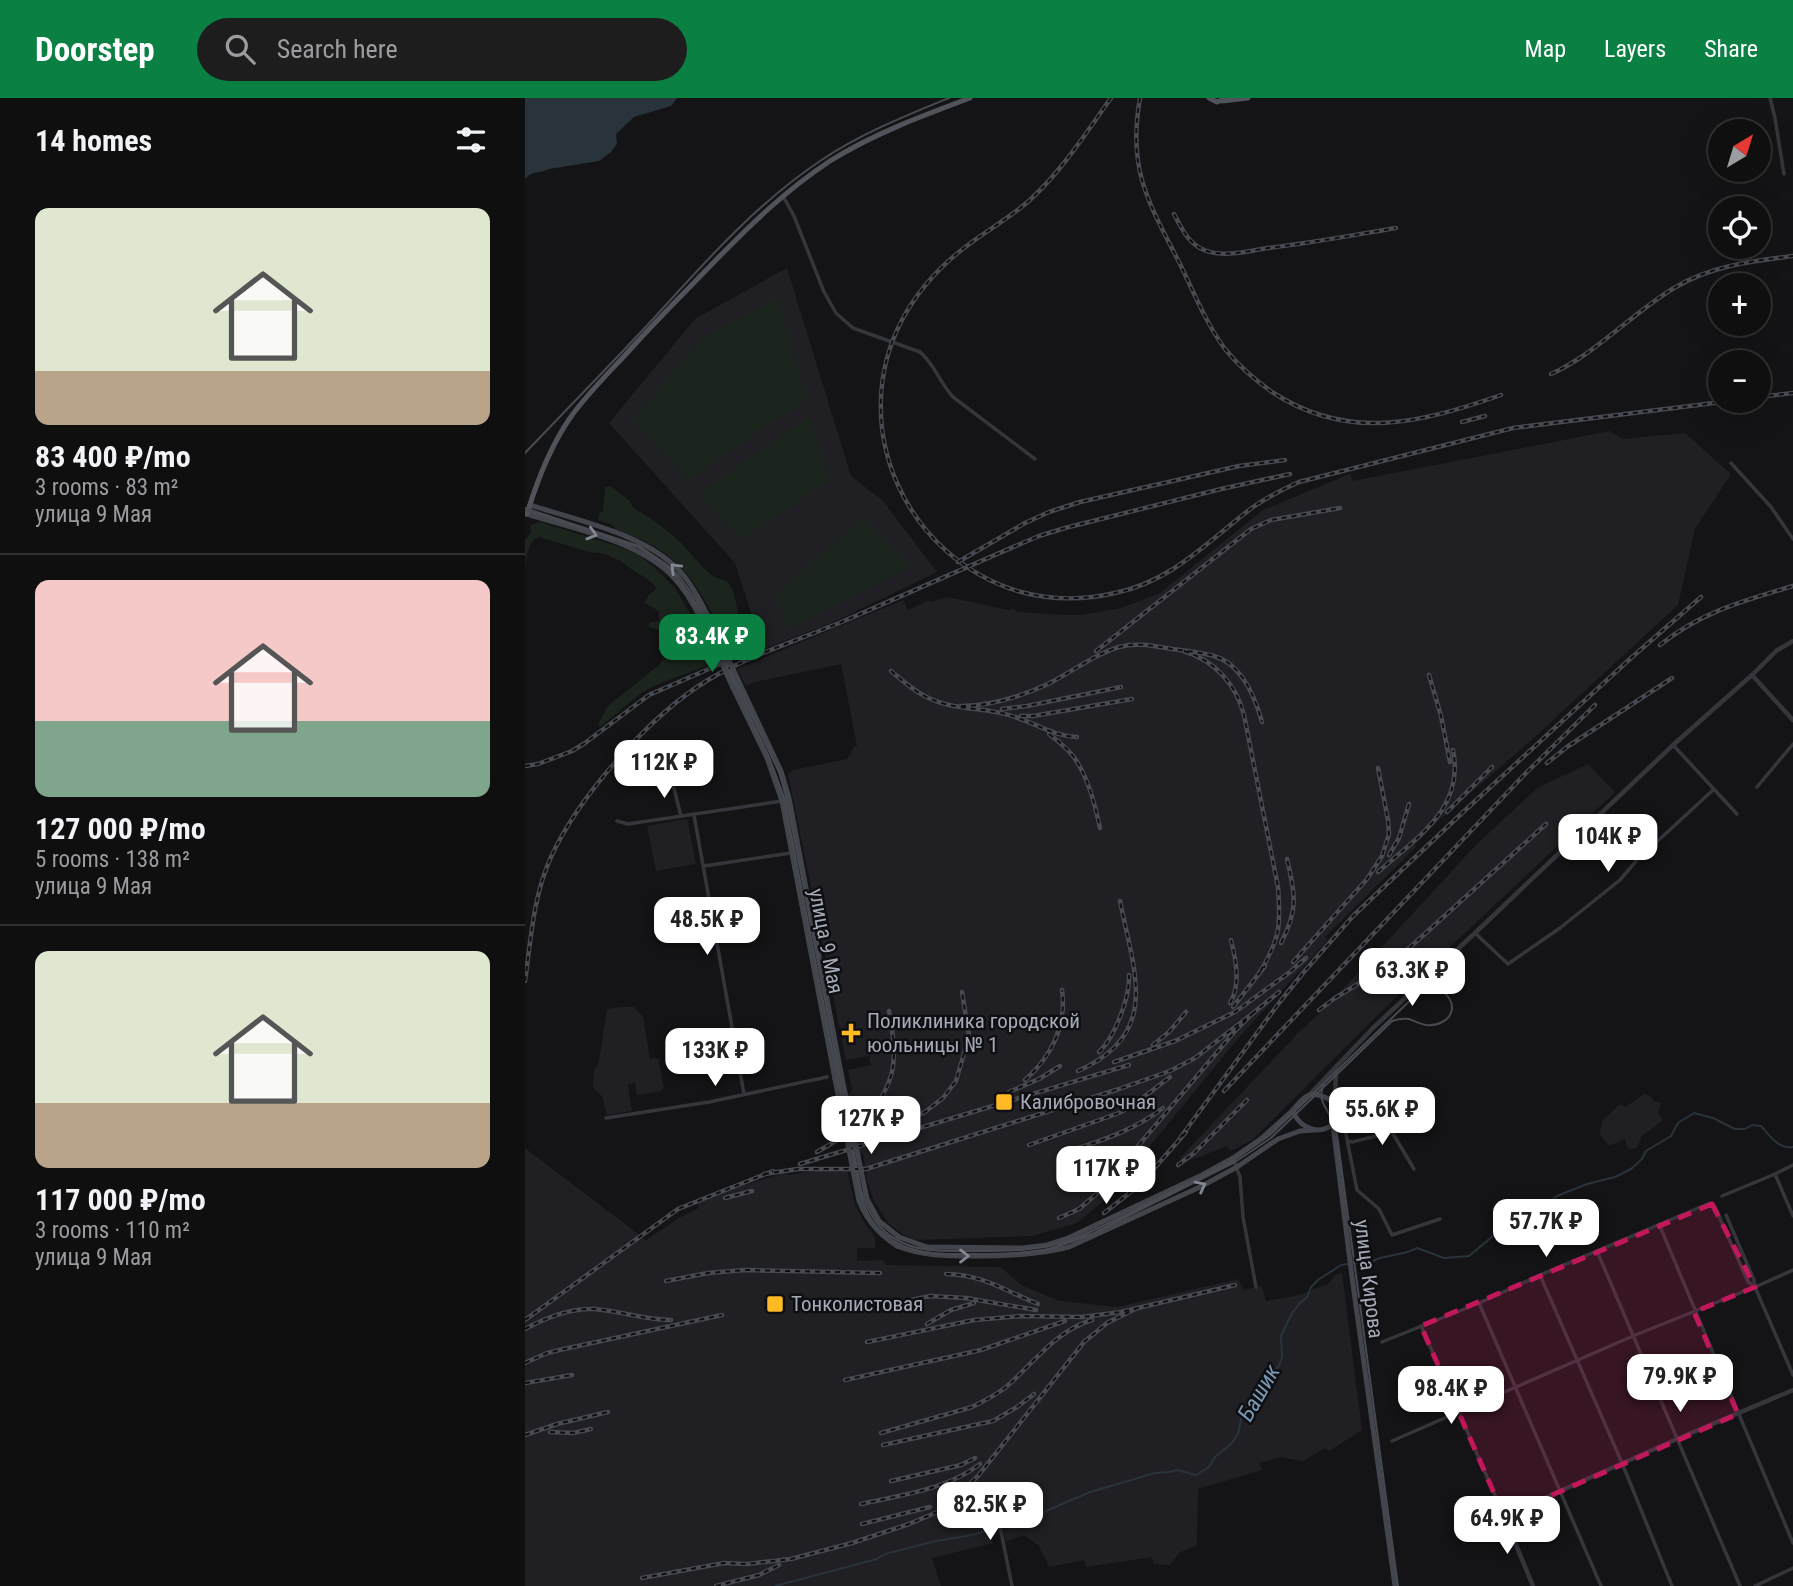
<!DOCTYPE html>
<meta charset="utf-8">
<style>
:root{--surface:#0f0f10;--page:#1d1d1e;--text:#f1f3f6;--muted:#9b9c9f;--line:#2f2f30;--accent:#0b8043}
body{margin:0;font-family:"Roboto Condensed",sans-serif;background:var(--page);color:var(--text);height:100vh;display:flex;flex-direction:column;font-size:26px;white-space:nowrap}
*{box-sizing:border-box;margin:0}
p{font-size:23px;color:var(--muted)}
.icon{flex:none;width:38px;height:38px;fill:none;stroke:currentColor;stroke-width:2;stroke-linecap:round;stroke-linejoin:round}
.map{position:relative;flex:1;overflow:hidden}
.drawer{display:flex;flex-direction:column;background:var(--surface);width:525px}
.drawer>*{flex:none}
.needle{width:46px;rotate:38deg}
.fabs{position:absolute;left:1183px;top:21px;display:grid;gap:14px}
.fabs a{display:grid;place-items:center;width:63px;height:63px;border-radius:50%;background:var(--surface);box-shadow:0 7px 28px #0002,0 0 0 2px var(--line);font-size:35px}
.price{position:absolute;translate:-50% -60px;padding:0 16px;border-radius:14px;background:#fff;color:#222;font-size:23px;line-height:46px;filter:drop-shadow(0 2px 4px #0008)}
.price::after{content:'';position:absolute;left:50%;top:42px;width:21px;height:16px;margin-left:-10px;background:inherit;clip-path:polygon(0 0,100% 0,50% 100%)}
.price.active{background:var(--accent);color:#fff}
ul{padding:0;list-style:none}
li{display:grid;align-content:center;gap:14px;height:371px;padding:0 35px}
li+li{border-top:2px solid var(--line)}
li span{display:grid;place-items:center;height:217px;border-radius:14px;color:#555}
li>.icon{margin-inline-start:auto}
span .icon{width:126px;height:126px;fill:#fffc;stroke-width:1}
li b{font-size:30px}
h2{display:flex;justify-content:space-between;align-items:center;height:84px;padding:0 35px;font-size:30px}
header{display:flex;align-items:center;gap:42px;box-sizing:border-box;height:98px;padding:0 35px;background:var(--accent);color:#fff}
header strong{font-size:33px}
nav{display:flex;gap:38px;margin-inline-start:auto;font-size:24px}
.search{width:490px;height:63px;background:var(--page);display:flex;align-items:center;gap:18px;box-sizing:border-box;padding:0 24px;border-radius:38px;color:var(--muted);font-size:26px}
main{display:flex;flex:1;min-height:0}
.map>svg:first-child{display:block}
.built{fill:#202024}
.green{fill:#1c251d}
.water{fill:#29333c}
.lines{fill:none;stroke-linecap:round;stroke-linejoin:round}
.stream{stroke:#29333c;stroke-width:2}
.minor{stroke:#35363c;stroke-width:3.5}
.tertiary{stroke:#35363c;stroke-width:4.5}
.secondary{stroke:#43454c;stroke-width:5}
.primary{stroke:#51535b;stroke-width:5}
.tram{stroke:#484a51;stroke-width:2}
.rail-casing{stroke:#484a51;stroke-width:4.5}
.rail{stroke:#0f0f11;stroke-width:2;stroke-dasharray:5;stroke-linecap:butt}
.secondary-bridge{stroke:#43454c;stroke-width:5}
.oneway{stroke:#838792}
.marked{fill:#c2185b;fill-opacity:0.2;stroke:#c2185b;stroke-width:5;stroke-dasharray:14 9;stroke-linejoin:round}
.poi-dot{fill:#ffba24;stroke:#0f0f11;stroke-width:2.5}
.labels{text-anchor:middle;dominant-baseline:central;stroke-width:5;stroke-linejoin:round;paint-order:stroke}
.street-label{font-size:21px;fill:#a5aab8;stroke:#0f0f11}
.poi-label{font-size:21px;fill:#a5aab8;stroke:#0f0f11;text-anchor:start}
.water-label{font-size:23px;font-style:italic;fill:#7898b7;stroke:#0f0f11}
</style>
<header>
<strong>Doorstep</strong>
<div class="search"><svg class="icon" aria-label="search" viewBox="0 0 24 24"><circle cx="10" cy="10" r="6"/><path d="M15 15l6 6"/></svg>Search here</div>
<nav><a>Map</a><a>Layers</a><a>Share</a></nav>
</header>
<main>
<section class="drawer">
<h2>14 homes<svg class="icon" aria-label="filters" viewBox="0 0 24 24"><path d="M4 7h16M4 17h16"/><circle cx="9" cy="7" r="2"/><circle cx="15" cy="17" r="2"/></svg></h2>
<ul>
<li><span style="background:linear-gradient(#dfe7d0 75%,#b9a48a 0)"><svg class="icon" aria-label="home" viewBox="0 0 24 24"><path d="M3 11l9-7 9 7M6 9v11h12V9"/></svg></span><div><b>83 400 ₽/mo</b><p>3 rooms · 83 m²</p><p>улица 9 Мая</p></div></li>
<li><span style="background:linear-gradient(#f6c9c9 65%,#7fa58c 0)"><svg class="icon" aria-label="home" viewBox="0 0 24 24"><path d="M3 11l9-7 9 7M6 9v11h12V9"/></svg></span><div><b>127 000 ₽/mo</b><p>5 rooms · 138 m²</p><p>улица 9 Мая</p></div></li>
<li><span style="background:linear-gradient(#dfe7d0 70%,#b9a48a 0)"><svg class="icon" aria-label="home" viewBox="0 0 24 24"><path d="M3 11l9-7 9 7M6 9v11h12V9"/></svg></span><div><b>117 000 ₽/mo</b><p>3 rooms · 110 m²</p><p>улица 9 Мая</p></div></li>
</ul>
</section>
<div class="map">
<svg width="1268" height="1488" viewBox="0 0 1268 1488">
<rect width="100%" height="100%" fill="#141416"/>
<g class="built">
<path d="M262,170L326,378L358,403L412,474L309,524L238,551L210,465L84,325L170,221Z"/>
<path d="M1085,333L1098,341L1160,335L1206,376L1170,431L1153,507L1002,646L889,744L891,749L800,839L803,842L710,944L612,1064L588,1095L552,1125L507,1138L390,1142L379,1137L363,1125L349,1103L342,1082L338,1055L324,1059L315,996L322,999L327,991L323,972L346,967L344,958L321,962L263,676L268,672L322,661L329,649L332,648L316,566L230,584L221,588L212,571L378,502L383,512L404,502L405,504L422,499L484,512L489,510L492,514L537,517H556L596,510L635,495L738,412L825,376L828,383Z"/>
<path d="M1063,666L1090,694L863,907L727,1042L706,1053L702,1048L658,1065L655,1060L774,934L800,910L821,894L818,891L951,747L1012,690Z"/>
<path d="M162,721L171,766L131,773L122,728Z"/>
<path d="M96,909H109L118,919L125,961L133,960L139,990L136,993L112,997L110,985L103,986L107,1013L82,1017L77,998L68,990L69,972L74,964L82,911Z"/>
<path d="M1120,996L1127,999L1128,1003L1136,1005L1133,1014L1138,1022L1117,1038L1112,1050L1103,1051L1100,1041L1084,1048L1075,1036L1077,1023L1093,1008L1097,1006L1100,1009Z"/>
<path d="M0,1050L121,1142L154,1120L174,1110L172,1105L217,1088L259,1075L263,1077L310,1070L314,1074L322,1071L330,1107L339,1124L350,1139V1150H332V1163L358,1162L361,1167L475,1169L498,1188L535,1203L592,1209L713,1181L719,1192L737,1188L741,1203L770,1198L803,1186L810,1177L817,1175L837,1332L804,1353L800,1350L778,1363L755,1359L735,1365L737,1372L673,1391L672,1447L654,1455L645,1467L629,1466L627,1459L562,1469L559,1462L524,1469L514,1448L499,1437L481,1444L475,1422L485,1412L482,1399L473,1393L459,1396L451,1405L454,1420L462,1422L468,1445L407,1460L416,1488H0Z"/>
</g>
<g class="green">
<path d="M252,199L281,301L163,382L109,322L173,244Z"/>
<path d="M284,319L305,382L216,442L174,395Z"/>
<path d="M85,388L105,403L108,410C123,418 140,430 153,442C165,453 175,469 188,478C194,482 203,481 206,489C216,508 207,529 233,540L229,548L208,556L206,548L203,546C184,511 168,471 132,450C120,442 105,437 92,432L87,427L73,422L74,416L78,413L80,389Z"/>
<path d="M338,421L385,468L262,531L251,496Z"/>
<path d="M15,424L98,450L114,457L128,468L150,490L168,521L189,565C165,575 137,582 115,596C101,606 90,619 75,628L73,626L83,608L134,567L138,561L141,546L149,538L143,534L124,529L125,524L134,523V513L119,505L123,498L132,490C121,477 106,474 95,462C83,460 83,453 68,455L14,439C3,442 3,457 0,467V442L6,435V427Z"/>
</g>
<path class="water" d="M0,0H152L146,8L109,19L91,36L92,46L86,54L74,63L24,71C15,76 7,72 0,81Z"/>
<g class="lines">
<g class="stream">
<path d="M828,1165L846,1164L855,1160L883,1154L892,1150L919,1160L944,1158L986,1123L1013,1112L1032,1098L1062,1086L1090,1079L1106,1071L1117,1061L1121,1053L1146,1038L1153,1025L1169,1015L1188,1020L1210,1031H1220L1227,1027L1236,1028C1245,1038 1253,1051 1268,1049"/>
<path d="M250,1488L352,1461L360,1456L411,1443L442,1438L493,1425L565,1394L630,1375L644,1374L652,1372L671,1377L684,1369L690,1359L707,1345L713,1336L717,1316L734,1295L737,1284L754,1268L757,1259L756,1238L766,1217L774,1206L782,1199L786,1189L793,1182L816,1167L823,1166"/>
</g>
<g class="minor">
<path d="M1245,0L1250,20L1259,76"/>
<path d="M258,98L269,118L299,194L311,215L328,230L395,254C408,264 415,285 428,299L510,361"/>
<path d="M1206,365L1246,409L1268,441"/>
<path d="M1148,647L1212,716"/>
<path d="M146,679L156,718"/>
<path d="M1232,689L1268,646"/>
<path d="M169,717L219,996"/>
<path d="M92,723L103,726L257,703"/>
<path d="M179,768L266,755"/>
<path d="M950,835L983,866L1035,830L1095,782L1112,762L1188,692"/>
<path d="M81,1020L184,1004L302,979"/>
<path d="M811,1020L820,1031L832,1092L854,1111L867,1137L915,1121"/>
<path d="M823,1043L827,1044L867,1034L889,1071"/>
<path d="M708,1060L715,1079L718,1119L731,1189"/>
<path d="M1250,1076L1268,1118"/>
<path d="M1197,1098L1250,1076L1268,1067"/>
<path d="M1201,1117L1229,1182L1230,1189"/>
<path d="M1134,1126L1268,1445"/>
<path d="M1072,1153L1215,1488"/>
<path d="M1015,1177L1097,1365L1147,1488"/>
<path d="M954,1205L1076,1488"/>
<path d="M896,1228L979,1418L949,1427"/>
<path d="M857,1244L954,1205L1015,1177L1185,1105L1190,1109L1223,1184L1230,1189L1268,1277"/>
<path d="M867,1343L1108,1238L1230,1189L1268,1172"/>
<path d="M468,1394L487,1488"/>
<path d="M1230,1488L1268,1470"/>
</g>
<g class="tertiary">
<path d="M1227,577L1268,622"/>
<path d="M785,996L849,929L950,835L1148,647L1227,577L1251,553L1268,543"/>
<path d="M810,1006L811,971"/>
<path d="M1008,1488L979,1418L1152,1341L1268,1292"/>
</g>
<g class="secondary">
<path d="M5,407C54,423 126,437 159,478C176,500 186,525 198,549"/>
<path d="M2,416C49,431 116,443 150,481C168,501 179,528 191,552"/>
<path d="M215,586L256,673L264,700L317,980"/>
<path d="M208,590L242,660L257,703L310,981"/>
<path d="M788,996C832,1003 808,1043 782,1029C774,1025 770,1020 768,1012C774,1005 779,998 788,996Z"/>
<path d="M808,1027L827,1179L870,1488"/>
<path d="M374,1139L402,1149L498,1150L522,1147L541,1141L677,1077L708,1060L737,1040L768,1012"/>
<path d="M372,1148C397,1158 421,1158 447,1158C480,1158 512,1157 544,1149L675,1089L712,1069L753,1041L775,1033L789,1032"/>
</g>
<g class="primary">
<path d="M684,0L692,4L697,2"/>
<path d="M697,3L723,0"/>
<path d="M0,416H2C12,383 25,349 45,320C64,293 90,269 112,244C137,217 163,191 189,164C225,127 261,92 305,63C348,36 397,18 445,0"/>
</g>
<g class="tram">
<path d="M0,355C43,310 86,266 129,220C180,164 231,106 295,63C335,36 380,18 424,0"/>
<path d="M0,410L114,448L141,466L154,478L172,503L254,674L261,698L276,775L336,1092C342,1113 352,1131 372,1142C393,1154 417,1153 440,1153C476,1153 511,1154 546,1142C569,1133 592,1121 614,1110C646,1094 677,1078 709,1062L745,1037L895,893L903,890L915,891C921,896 927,901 927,910C926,923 912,928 901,927C895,926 889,923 884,921C878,920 873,921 867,923L746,1040L710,1064L569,1135C554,1141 539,1147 523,1151C497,1156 470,1156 443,1156C423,1156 403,1157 384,1150C376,1148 368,1143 361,1137C346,1126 339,1110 334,1092L259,699L244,659L193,551L170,504L152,479L140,467L113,449L0,412"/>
<path d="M799,986C792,1001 800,1007 806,1020C809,1025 811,1031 812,1037L873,1488"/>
</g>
<g class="rail-casing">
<g id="rail">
<path d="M586,0C561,35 538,71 507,100C488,118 464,131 443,147C416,167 393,192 377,222C321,329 381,461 496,494C526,502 560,502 590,495C648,483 683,443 728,409C743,399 758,391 774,384L988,330L1205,303"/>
<path d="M615,0C602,72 624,105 655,166C669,195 681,225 700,251C713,267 730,282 747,294C823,344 896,325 976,297"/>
<path d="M649,116C657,131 663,145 679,152C699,160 723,153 743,150C786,145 829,137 871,130"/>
<path d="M1026,276C1072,255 1106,216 1149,190C1185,168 1227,163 1268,158"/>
<path d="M1234,299L1268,295"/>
<path d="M937,324L960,318"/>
<path d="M433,464L500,425L524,414L555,404L714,368L760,362"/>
<path d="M1135,547C1176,514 1218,503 1268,488"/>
<path d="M571,553L726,431L746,422L815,410"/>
<path d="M659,553C690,563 711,586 719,617L753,789C756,828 755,840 735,874"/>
<path d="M366,573C378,583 391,595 406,601C432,613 463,609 490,619C512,626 529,638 552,639"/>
<path d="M904,577L916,618L925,664"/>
<path d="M436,608C466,608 495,599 523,586C547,574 568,557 594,549C612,544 629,548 647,551C661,553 676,554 689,558C717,566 730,599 737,624"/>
<path d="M477,611L502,608L596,589"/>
<path d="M496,618H508L607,601"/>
<path d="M524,636C533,643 541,649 548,658C563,678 570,707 575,730"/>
<path d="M1022,665L1042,649L1147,580"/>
<path d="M0,668L13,666L47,653L60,645L124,597L193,567"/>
<path d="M922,714L967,669"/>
<path d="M864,757L874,740L884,706"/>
<path d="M853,774C892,739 940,711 928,652"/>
<path d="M756,845C774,811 770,796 762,761"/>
<path d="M768,864L842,781L857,758L864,736L863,722L853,670"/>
<path d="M0,883C6,841 8,799 26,759C54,698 125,617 183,582C225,557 274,542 319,523C384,495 448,466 514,438L540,430L696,391L765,376"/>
<path d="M705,905C716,887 711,862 706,842"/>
<path d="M708,909L740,868"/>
<path d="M794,912L810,900L846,878L882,852L1021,726"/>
<path d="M727,916L754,894"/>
<path d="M628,947L644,934L661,914"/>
<path d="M574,954C590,939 605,899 604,877"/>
<path d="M589,964L650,943L710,914L765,874L781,860"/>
<path d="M553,973C637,936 609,874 595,803"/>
<path d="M500,982C526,959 542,928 537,892"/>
<path d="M699,993L999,677L1070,607"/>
<path d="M484,994L514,981L535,968"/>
<path d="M340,1024C372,982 373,964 364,913"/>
<path d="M362,1032L400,1014L418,1000L431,983L444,938L437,894"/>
<path d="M655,1040L754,905L778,875L828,818L935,717L1106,560L1176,499"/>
<path d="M504,1047L594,1015L607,1008L645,979"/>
<path d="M547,1052C579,1042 611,1031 638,1010"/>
<path d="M292,1054L333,1030L347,1017"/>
<path d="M275,1066L604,967"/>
<path d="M653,1067L669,1055L722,1002"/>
<path d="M239,1076L273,1071H341L594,991L645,973L670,960L727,916L710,933L575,1093L554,1111L534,1120"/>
<path d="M200,1100L227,1093"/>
<path d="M579,1115L607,1093L627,1073L661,1034"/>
<path d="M421,1176C460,1177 480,1193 513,1206"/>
<path d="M141,1183L183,1175L220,1172L355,1175"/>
<path d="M335,1213L405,1198L441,1200L511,1212"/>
<path d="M0,1222L153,1111L248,1073"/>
<path d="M402,1226L426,1212L449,1205"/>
<path d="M0,1231C20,1220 46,1210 69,1211C95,1213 120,1222 146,1222"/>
<path d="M342,1244L449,1222L495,1218L557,1219L596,1214L710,1187"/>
<path d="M0,1265L22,1255L39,1251L197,1217"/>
<path d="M320,1282L456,1252L540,1223"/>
<path d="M0,1285L47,1277"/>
<path d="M25,1334L48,1335L66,1331"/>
<path d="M356,1335L447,1309C459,1303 471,1297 481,1289C509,1265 530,1233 567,1222"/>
<path d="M0,1337L32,1326L83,1314"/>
<path d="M358,1347L468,1323L492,1309L509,1296"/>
<path d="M366,1383L436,1367L450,1360"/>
<path d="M336,1406C376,1397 421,1392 455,1366"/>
<path d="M337,1426L405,1409"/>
<path d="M117,1480L199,1465L222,1466L266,1461L327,1445L384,1426L417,1412L453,1378L559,1244L582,1225L610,1211"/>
<path d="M191,1488L234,1477L254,1467"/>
</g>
</g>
<use href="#rail" class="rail"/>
<g class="secondary-bridge">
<path d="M198,549L215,586"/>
<path d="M191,552L208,590"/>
<path d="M317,980L342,1101L354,1123L374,1139"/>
<path d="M310,981L334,1103C343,1124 354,1136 372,1148"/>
</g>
</g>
<defs><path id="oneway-chevron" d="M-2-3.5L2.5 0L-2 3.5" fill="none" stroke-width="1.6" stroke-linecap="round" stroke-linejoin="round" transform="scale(1.75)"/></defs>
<g class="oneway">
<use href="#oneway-chevron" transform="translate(67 436) rotate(17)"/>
<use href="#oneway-chevron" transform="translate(150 470) rotate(-135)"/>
<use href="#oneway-chevron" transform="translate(676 1088) rotate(-27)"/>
<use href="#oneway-chevron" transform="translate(439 1158)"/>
</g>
<path class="marked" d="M1187,1106L1230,1189L1169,1214L1213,1316L979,1418L896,1228Z"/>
<g class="poi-dot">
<path d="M322.5 924.5h7v7h7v7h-7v7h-7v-7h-7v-7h7z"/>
<rect x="470" y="995" width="18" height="18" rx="3.5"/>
<rect x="241" y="1197" width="18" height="18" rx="3.5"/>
</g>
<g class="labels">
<g class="street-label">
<text transform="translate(301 843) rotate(79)">улица 9 Мая</text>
<text transform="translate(844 1181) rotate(83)">улица Кирова</text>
</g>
<g class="poi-label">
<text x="342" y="923">Поликлиника городской<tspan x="342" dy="24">юольницы № 1</tspan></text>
<text x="495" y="1004">Калибровочная</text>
<text x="266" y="1206">Тонколистовая</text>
</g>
<g class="water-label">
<text transform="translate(734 1295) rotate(-60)">Башик</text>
</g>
</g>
</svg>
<div class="fabs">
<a><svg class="needle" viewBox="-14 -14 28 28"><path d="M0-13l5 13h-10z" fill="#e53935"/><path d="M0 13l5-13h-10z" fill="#9b9c9f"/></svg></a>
<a><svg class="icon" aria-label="locate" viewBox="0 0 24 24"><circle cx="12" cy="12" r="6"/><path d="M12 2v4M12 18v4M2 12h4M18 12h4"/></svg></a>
<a>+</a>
<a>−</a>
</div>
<b class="price active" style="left:187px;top:576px">83.4K ₽</b>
<b class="price" style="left:139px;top:702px">112K ₽</b>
<b class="price" style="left:1083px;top:776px">104K ₽</b>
<b class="price" style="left:182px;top:859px">48.5K ₽</b>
<b class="price" style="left:887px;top:910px">63.3K ₽</b>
<b class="price" style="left:190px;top:990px">133K ₽</b>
<b class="price" style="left:857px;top:1049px">55.6K ₽</b>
<b class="price" style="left:346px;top:1058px">127K ₽</b>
<b class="price" style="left:581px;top:1108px">117K ₽</b>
<b class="price" style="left:1021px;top:1161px">57.7K ₽</b>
<b class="price" style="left:1155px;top:1316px">79.9K ₽</b>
<b class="price" style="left:926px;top:1328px">98.4K ₽</b>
<b class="price" style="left:465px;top:1444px">82.5K ₽</b>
<b class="price" style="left:982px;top:1458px">64.9K ₽</b>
</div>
</main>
